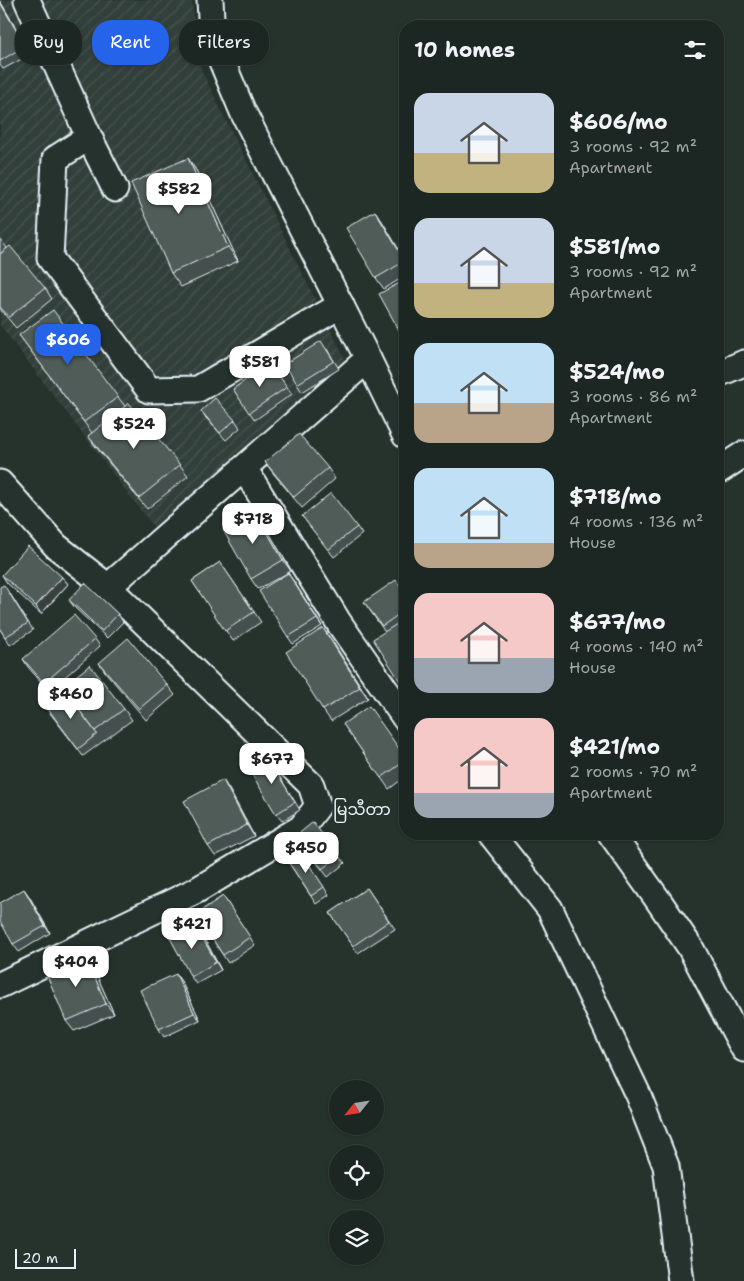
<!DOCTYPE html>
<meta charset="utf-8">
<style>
:root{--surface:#1c2622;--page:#29322f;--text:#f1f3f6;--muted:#a0a5a5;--line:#3a4340;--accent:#2563eb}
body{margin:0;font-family:"Shantell Sans","Noto Sans Myanmar",sans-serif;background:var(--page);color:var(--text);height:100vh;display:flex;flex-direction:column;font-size:19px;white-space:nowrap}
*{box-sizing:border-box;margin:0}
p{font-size:16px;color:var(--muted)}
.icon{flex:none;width:28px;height:28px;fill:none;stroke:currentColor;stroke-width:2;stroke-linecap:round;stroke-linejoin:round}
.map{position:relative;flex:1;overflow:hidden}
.details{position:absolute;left:399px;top:20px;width:325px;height:820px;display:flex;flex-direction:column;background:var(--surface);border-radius:20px;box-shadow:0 1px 4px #0004,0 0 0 1px var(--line)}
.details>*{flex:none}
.guide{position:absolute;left:15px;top:20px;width:309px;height:45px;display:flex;gap:10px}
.needle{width:32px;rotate:240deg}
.tools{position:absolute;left:329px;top:1080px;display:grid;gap:10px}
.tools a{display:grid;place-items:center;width:55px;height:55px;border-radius:50%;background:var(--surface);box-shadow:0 1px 4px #0004,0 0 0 1px var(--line);font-size:25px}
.scale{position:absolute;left:15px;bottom:12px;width:61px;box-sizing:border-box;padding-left:5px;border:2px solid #e8f1f8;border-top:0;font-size:14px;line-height:18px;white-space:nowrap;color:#e8f1f8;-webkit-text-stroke:4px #26332d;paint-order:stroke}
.price{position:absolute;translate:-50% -42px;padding:0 11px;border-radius:10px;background:#fff;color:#222;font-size:16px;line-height:32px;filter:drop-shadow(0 1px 2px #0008)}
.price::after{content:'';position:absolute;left:50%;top:30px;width:15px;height:11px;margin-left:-8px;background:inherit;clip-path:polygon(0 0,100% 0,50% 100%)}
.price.active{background:var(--accent);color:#fff}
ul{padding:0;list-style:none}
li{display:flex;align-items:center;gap:15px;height:125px;padding:0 15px}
li span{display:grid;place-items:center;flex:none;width:140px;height:100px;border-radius:15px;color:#555}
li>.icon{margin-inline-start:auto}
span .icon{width:60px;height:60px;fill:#fffc;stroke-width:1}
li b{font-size:21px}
h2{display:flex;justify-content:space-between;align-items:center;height:60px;padding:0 15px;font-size:21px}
.pill{padding:0 18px;border-radius:20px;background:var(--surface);box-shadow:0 1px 4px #0004,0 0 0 1px var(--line);font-size:18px;line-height:45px}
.pill.active{background:var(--accent);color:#fff}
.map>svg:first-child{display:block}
.industrial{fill:url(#industrial-furrows)}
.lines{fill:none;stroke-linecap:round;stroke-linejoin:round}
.minor-casing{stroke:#e8f1f8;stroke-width:29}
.minor{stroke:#26332d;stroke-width:25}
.wall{fill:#454f4d;stroke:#e8f1f8}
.shaded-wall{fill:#38403e;stroke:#e8f1f8}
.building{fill:#505c59;stroke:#e8f1f8}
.labels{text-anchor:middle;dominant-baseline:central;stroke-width:4.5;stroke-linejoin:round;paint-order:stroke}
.quarter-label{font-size:16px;fill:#e8f1f8;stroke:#26332d}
</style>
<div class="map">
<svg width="744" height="1281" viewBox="0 0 744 1281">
<defs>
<pattern id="industrial-furrows" width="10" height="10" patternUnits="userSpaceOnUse" patternTransform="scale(1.25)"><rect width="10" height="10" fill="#333f3a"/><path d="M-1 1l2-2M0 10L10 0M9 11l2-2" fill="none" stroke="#47524e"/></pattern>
</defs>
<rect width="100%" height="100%" fill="#26332d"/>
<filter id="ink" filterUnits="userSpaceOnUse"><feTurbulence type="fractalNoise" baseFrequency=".02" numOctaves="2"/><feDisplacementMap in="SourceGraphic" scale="10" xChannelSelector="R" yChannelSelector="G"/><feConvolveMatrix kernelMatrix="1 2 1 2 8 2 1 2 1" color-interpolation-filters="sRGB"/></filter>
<g filter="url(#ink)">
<path class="industrial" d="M0,0H192L193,16L202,72L348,365L155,529L0,325Z"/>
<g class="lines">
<g class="minor-casing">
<g id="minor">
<path d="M27,0L89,137L115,189"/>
<path d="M210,0L211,18L220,57L243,112L368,359L405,435"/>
<path d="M89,137L55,159L50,258L149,390L198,389L341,305"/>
<path d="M718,374L744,363"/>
<path d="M244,468L339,623L405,718"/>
<path d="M718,471L744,454"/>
<path d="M0,483L56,546L108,587L311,785L318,806L301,828L197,890L0,985"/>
<path d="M108,587L368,359"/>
<path d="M491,834L550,909L638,1095L666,1166L681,1281"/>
<path d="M611,834L658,900L690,947L744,1049"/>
</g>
</g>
<use href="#minor" class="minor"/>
</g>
<g class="wall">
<path d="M0,1L31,54L3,69L0,65Z"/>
<path d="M188,158L197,172L238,261L181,287L171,273Z"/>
<path d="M375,211L382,221L405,260V276L384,289L376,278Z"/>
<path d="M0,239L7,248L0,254Z"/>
<path d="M0,254L45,288L52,299L16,328L0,309Z"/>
<path d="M19,335L118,397L125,406L180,465L188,476L147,509L96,447L88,436L92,433Z"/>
<path d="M327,349L339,369L302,392L297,384Z"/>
<path d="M270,363L292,394L255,420L233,389Z"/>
<path d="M201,411L235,420L240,428L226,440L206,418Z"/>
<path d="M265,462L328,468L335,479L302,508L273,473Z"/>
<path d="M302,516L357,527L362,534L334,557Z"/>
<path d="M263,522L291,571L258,589L251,579Z"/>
<path d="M220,562L261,622L233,641L192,581Z"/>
<path d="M2,575L62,577L68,584L41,614L7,583Z"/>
<path d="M293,580L322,626L293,644L288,637Z"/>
<path d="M9,592L33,630L10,645L0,629Z"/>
<path d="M405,593V689L385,632L364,602Z"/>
<path d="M69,600L118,614L123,622L107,638L75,608Z"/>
<path d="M95,639L100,646L49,691L28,667L23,659Z"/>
<path d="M331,639L368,698L331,721L323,710Z"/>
<path d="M99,663L167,685L175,695L146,720L107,674Z"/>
<path d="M124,709L132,720L83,756L50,713Z"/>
<path d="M343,724L405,757V777L389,789Z"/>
<path d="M272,764L300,810L282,821L276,814Z"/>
<path d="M223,780L230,791L254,836L215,856L208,846Z"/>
<path d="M296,836L339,856L345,863L328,877Z"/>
<path d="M300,851L329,895L316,904L287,860Z"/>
<path d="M367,888L395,929L358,953L330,913Z"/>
<path d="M29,896L50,933L19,952L13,944Z"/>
<path d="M223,896L255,945L228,963L196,914Z"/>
<path d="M194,923L200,930L221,970L196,984L191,977Z"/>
<path d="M86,956L93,967L114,1014L74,1031L66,1021Z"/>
<path d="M181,981L200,1020L164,1037L159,1029Z"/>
</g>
<g class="shaded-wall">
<path d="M0,1L3,6L31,54L25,46Z"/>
<path d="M188,158L197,172L238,261L228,247Z"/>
<path d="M375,211L382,221L405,260V262Z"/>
<path d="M255,511L263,522L291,571L283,560Z"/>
<path d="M288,573L293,580L322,626L317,619Z"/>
<path d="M62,577L68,584L41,614L36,606Z"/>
<path d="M323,628L331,639L368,698L360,687Z"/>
<path d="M223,780L230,791L254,836L247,825Z"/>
<path d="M24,889L29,896L50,933L45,926Z"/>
<path d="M194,923L200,930L221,970L216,962Z"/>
<path d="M86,956L93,967L114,1014L106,1004Z"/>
<path d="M176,974L181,981L200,1020L194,1013Z"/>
</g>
<g class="building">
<path d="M0,2L25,46L0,61Z"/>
<path d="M188,158L228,247L171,273L131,183Z"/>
<path d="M375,211L405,261L376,278L346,228Z"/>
<path d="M10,246L45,288L9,317L0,307V254Z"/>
<path d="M405,280V341L379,294Z"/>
<path d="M53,310L118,397L84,422L19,335Z"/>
<path d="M321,341L334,361L297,384L285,364Z"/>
<path d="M270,363L287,387L249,413L233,389Z"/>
<path d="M215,398L235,420L220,433L201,411Z"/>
<path d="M129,403L180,465L139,498L88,436Z"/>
<path d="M299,434L328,468L294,497L265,462Z"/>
<path d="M331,493L357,527L328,550L302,516Z"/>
<path d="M255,511L283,560L251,579L223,530Z"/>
<path d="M28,546L62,577L36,606L2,575Z"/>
<path d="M220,562L254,612L225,631L192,581Z"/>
<path d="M288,573L317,619L288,637L259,591Z"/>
<path d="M396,580L405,594V610L382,626L364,602Z"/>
<path d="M85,583L118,614L102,631L69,600Z"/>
<path d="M4,585L28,623L5,637L0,629V587Z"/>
<path d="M74,615L95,639L44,683L23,659Z"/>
<path d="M405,619V689L373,639Z"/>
<path d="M323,628L360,687L323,710L286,652Z"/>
<path d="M128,638L167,685L139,709L99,663Z"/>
<path d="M90,665L124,709L95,731L62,687Z"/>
<path d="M64,690L97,734L78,749L45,705Z"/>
<path d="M369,706L405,757V761L381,778L343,724Z"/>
<path d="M267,757L295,802L276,814L248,768Z"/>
<path d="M223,780L247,825L208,846L184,801Z"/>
<path d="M313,822L339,856L322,869L296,836Z"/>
<path d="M300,851L324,887L311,896L287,860Z"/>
<path d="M367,888L389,921L353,946L330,913Z"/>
<path d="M24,889L45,926L13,944L0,921V903Z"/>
<path d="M223,896L250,937L223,955L196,914Z"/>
<path d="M194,923L216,962L191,977L169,936Z"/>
<path d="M86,956L106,1004L66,1021L46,973Z"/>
<path d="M176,974L194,1013L159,1029L140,990Z"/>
</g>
</g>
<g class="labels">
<g class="quarter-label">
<text x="362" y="809">မြသီတာ</text>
</g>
</g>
</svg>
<div class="tools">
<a><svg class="needle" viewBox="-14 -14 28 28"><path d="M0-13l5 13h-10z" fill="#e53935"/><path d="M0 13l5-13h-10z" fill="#a0a5a5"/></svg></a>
<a><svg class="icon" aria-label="locate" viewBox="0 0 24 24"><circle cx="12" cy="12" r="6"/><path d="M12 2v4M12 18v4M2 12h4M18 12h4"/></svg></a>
<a><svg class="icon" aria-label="layers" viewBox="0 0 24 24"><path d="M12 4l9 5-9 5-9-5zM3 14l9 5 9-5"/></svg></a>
</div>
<div class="scale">20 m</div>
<b class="price" style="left:179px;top:215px">$582</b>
<b class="price active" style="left:68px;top:366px">$606</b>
<b class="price" style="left:260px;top:388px">$581</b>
<b class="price" style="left:134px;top:450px">$524</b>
<b class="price" style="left:253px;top:545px">$718</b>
<b class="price" style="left:71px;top:720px">$460</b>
<b class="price" style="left:272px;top:785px">$677</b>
<b class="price" style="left:306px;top:874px">$450</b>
<b class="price" style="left:192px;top:950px">$421</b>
<b class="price" style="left:76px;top:988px">$404</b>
<div class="guide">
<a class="pill">Buy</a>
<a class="pill active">Rent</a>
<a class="pill">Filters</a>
</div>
<section class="details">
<h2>10 homes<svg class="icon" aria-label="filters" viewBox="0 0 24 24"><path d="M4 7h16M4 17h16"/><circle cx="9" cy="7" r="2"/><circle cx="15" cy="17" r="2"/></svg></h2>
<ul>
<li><span style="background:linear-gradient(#c9d6e8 60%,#c2b280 0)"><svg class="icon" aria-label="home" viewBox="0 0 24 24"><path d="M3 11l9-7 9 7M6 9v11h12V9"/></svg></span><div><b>$606/mo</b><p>3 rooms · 92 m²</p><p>Apartment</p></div></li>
<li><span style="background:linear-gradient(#c9d6e8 65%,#c2b280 0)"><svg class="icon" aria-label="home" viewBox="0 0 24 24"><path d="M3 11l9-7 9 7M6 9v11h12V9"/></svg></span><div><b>$581/mo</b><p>3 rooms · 92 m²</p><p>Apartment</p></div></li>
<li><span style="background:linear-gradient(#bfe0f5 60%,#b9a48a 0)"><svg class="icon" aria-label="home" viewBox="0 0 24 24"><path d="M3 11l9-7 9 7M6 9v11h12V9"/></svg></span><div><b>$524/mo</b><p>3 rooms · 86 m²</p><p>Apartment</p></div></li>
<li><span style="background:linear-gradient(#bfe0f5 75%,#b9a48a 0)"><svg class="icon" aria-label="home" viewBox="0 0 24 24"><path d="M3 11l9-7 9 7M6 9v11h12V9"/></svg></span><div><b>$718/mo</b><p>4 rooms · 136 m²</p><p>House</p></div></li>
<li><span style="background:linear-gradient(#f6c9c9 65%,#9aa5b1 0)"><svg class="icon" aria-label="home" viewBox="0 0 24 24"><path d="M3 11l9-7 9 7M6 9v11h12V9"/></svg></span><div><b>$677/mo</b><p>4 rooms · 140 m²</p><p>House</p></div></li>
<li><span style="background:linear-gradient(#f6c9c9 75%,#9aa5b1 0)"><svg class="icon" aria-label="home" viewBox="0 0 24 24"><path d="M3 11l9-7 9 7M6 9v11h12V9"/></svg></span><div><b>$421/mo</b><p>2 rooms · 70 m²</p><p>Apartment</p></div></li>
</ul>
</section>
</div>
